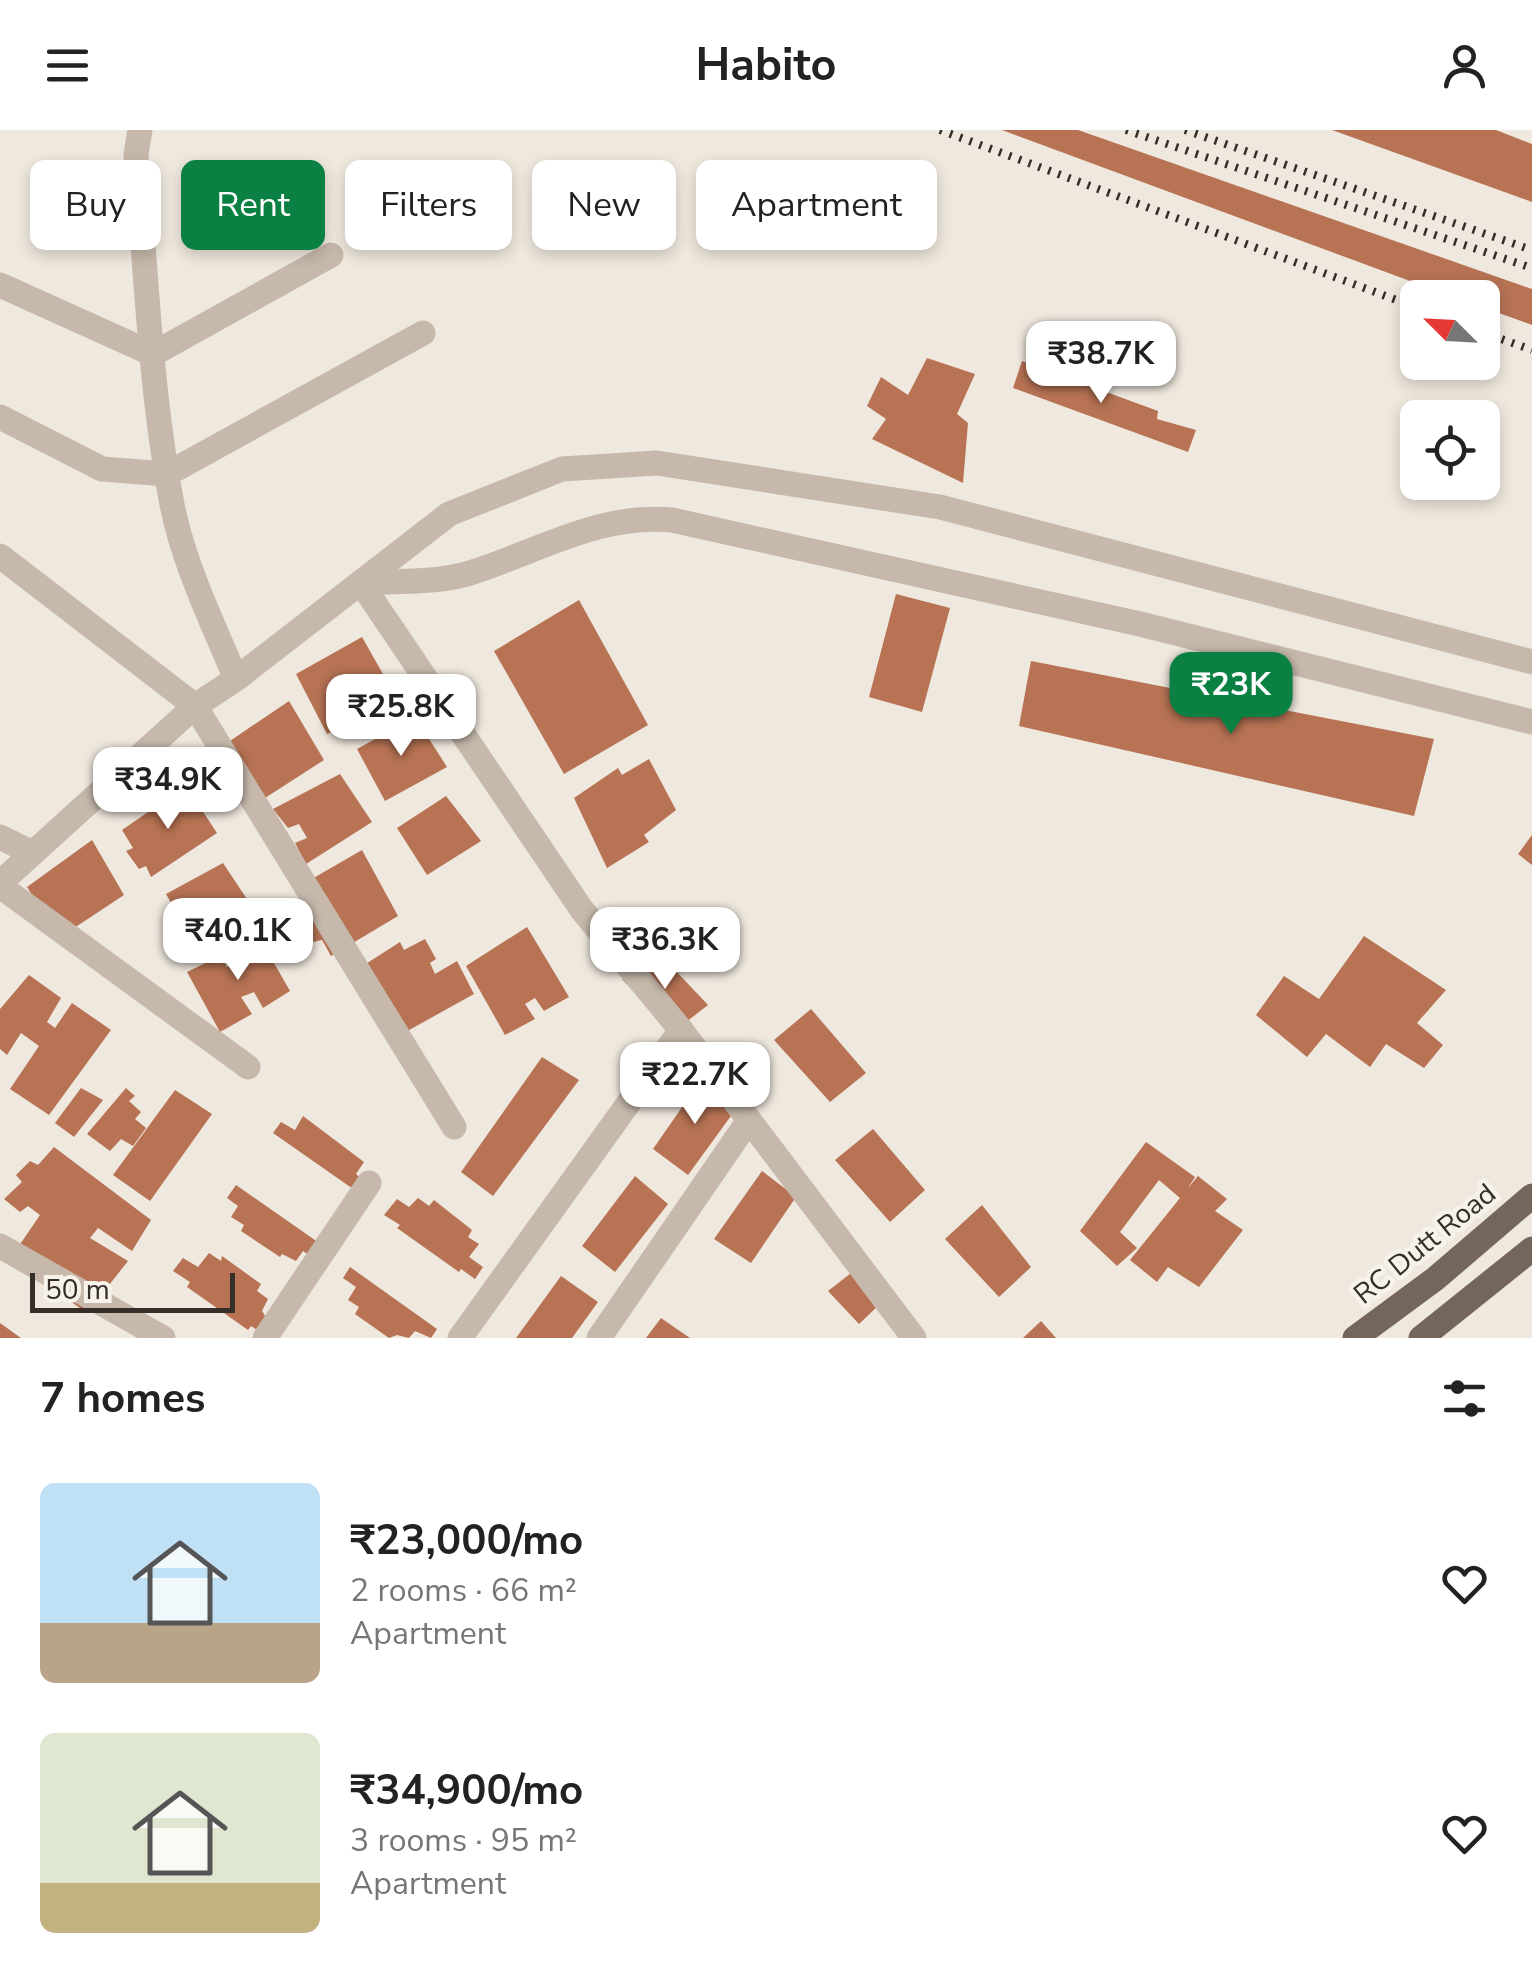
<!DOCTYPE html>
<meta charset="utf-8">
<style>
:root{--surface:#fff;--page:#f6f6f6;--text:#222;--muted:#767676;--accent:#0b8043}
body{margin:0;font-family:"Nunito Sans",sans-serif;background:var(--page);color:var(--text);height:100vh;display:flex;flex-direction:column;font-size:38px;white-space:nowrap}
*{box-sizing:border-box;margin:0}
p{font-size:32px;color:var(--muted)}
.icon{flex:none;width:55px;height:55px;fill:none;stroke:currentColor;stroke-width:2;stroke-linecap:round;stroke-linejoin:round}
.map{position:relative;height:1208px;overflow:hidden}
.side{display:flex;flex-direction:column;background:var(--surface);flex:1}
.side>*{flex:none}
.banner{position:absolute;left:30px;top:30px;width:1000px;height:90px;display:flex;gap:20px}
.needle{width:65px;rotate:294deg}
.controls{position:absolute;left:1400px;top:150px;display:grid;gap:20px}
.controls a{display:grid;place-items:center;width:100px;height:100px;border-radius:15px;background:var(--surface);box-shadow:0 5px 15px #0003;font-size:50px}
.scale{position:absolute;left:30px;bottom:25px;width:205px;box-sizing:border-box;padding-left:10px;border:5px solid #352e29;border-top:0;font-size:28px;line-height:35px;white-space:nowrap;color:#352e29;-webkit-text-stroke:8px #f7f2ea;paint-order:stroke}
.price{position:absolute;translate:-50% -85px;padding:0 22px;border-radius:20px;background:#fff;color:#222;font-size:32px;line-height:65px;filter:drop-shadow(0 2px 5px #0008)}
.price::after{content:'';position:absolute;left:50%;top:60px;width:30px;height:22px;margin-left:-15px;background:inherit;clip-path:polygon(0 0,100% 0,50% 100%)}
.price.on{background:var(--accent);color:#fff}
ul{padding:0;list-style:none}
li{display:flex;align-items:center;gap:30px;height:250px;padding:0 40px}
li span{display:grid;place-items:center;flex:none;width:280px;height:200px;border-radius:15px;color:#555}
li>.icon{margin-inline-start:auto}
span .icon{width:120px;height:120px;fill:#fffc;stroke-width:1}
li b{font-size:42px}
h2{display:flex;justify-content:space-between;align-items:center;height:120px;padding:0 40px;font-size:42px}
.chip{padding:0 35px;border-radius:15px;background:var(--surface);box-shadow:0 5px 15px #0003;font-size:35px;line-height:90px}
.chip.on{background:var(--accent);color:#fff}
header{display:flex;justify-content:space-between;align-items:center;height:130px;padding:0 40px;background:var(--surface);font-size:45px;font-weight:700}
.map>svg:first-child{display:block}
.building{fill:#b77354}
.lines{fill:none;stroke-linecap:round;stroke-linejoin:round}
.minor{stroke:#c6b9ab;stroke-width:25}
.major{stroke:#75665c;stroke-width:25}
.rail{stroke:#352e29;stroke-width:8;stroke-dasharray:2.5 8;stroke-linecap:butt}
.labels{text-anchor:middle;dominant-baseline:central;stroke-width:9;stroke-linejoin:round;paint-order:stroke}
.street-label{font-size:28px;fill:#352e29;stroke:#f7f2ea}
</style>
<header><svg class="icon" aria-label="menu" viewBox="0 0 24 24"><path d="M4 6h16M4 12h16M4 18h16"/></svg>Habito<svg class="icon" aria-label="person" viewBox="0 0 24 24"><circle cx="12" cy="8" r="4"/><path d="M4 21q1-7 8-7t8 7"/></svg></header>
<div class="map">
<svg width="1532" height="1208" viewBox="0 0 1532 1208">
<rect width="100%" height="100%" fill="#efe8de"/>
<g class="building">
<path d="M1002,0H1078L1532,159V195L1482,177V168H1456Z"/>
<path d="M1332,0H1496L1532,14V72Z"/>
<path d="M927,228L975,244L957,284L968,293L963,353L872,309L886,289L867,276L881,247L908,265Z"/>
<path d="M1022,231L1158,281L1157,289L1196,300L1188,322L1013,258Z"/>
<path d="M896,464L950,478L922,582L869,567Z"/>
<path d="M579,470L648,595L564,644L494,521Z"/>
<path d="M362,507L396,567L327,604L296,544Z"/>
<path d="M1031,531L1434,609L1414,686L1019,596Z"/>
<path d="M289,571L324,630L265,668L227,613Z"/>
<path d="M415,587L447,637L385,671L357,619Z"/>
<path d="M649,629L676,680L644,705L649,712L607,738L574,668L618,638L622,645Z"/>
<path d="M340,644L372,692L306,734L295,713L307,708L299,694L288,698L273,679Z"/>
<path d="M186,656L217,703L151,747L146,736L139,739L126,721L133,718L122,700Z"/>
<path d="M446,666L481,711L427,745L397,698Z"/>
<path d="M1532,705V735L1518,724Z"/>
<path d="M92,710L124,765L59,808L27,757Z"/>
<path d="M362,720L398,786L331,826L322,810L313,812L297,779L308,774L298,757Z"/>
<path d="M223,733L251,775L192,809L166,764Z"/>
<path d="M527,797L569,867L544,881L535,868L525,874L535,889L505,905L466,836Z"/>
<path d="M258,805L290,861L263,878L254,862L241,867L252,884L220,902L187,842L220,826L227,837L235,831L230,821Z"/>
<path d="M1364,806L1446,860L1417,893L1443,915L1424,938L1386,914L1370,937L1326,904L1307,927L1256,885L1284,846L1319,869Z"/>
<path d="M425,809L436,829L430,833L435,844L457,831L474,864L402,904L361,837L400,812L404,820Z"/>
<path d="M656,820L708,875L672,903L622,849Z"/>
<path d="M29,845L61,868L47,892L55,898L72,873L111,900L49,985L10,959L39,916L21,903L7,925L0,919V879Z"/>
<path d="M811,879L866,943L830,972L774,910Z"/>
<path d="M542,927L579,950L493,1066L461,1042Z"/>
<path d="M703,947L736,979L688,1045L653,1019Z"/>
<path d="M81,958L103,970L74,1007L55,993Z"/>
<path d="M126,958L135,966L129,971L141,982L135,989L146,998L133,1016L121,1009L110,1021L87,1004Z"/>
<path d="M175,960L212,984L150,1071L113,1045Z"/>
<path d="M303,986L364,1032L356,1044L363,1050L356,1061L273,1003L281,992L295,1000Z"/>
<path d="M873,999L925,1060L890,1092L835,1030Z"/>
<path d="M1146,1012L1195,1047L1188,1058L1198,1046L1227,1069L1215,1081L1243,1100L1199,1157L1168,1137L1157,1152L1130,1130L1180,1068L1159,1050L1120,1102L1137,1118L1117,1136L1080,1101Z"/>
<path d="M54,1017L151,1090L132,1121L98,1098L90,1108L128,1131L87,1183L10,1129L40,1085L28,1076L20,1082L4,1069L22,1052L16,1045L30,1031L38,1035Z"/>
<path d="M762,1041L796,1067L751,1133L714,1109Z"/>
<path d="M635,1046L668,1074L615,1142L582,1116Z"/>
<path d="M236,1055L322,1115L313,1128L303,1121L296,1131L282,1124L280,1127L241,1101L244,1095L231,1087L238,1076L227,1068Z"/>
<path d="M418,1068L429,1076L434,1070L472,1100L468,1107L479,1114L469,1127L483,1137L475,1149L461,1139L459,1142L397,1098L400,1095L384,1085L397,1069L409,1077Z"/>
<path d="M982,1075L1031,1137L999,1167L945,1109Z"/>
<path d="M209,1123L221,1131L222,1126L261,1154L257,1161L268,1169L262,1181L269,1192L260,1202L251,1196L248,1200L187,1157L190,1152L173,1141L183,1128L198,1137Z"/>
<path d="M350,1137L437,1199L431,1208L415,1201L409,1208L397,1205L389,1208L355,1184L359,1177L348,1170L356,1157L343,1148Z"/>
<path d="M855,1140L879,1175L859,1194L828,1161Z"/>
<path d="M561,1146L598,1172L572,1208H516Z"/>
<path d="M661,1188L690,1208H646Z"/>
<path d="M1041,1191L1056,1208H1023Z"/>
<path d="M0,1193L21,1208H0Z"/>
</g>
<g class="lines">
<g class="minor">
<path d="M140,0L136,24C146,139 150,256 171,369C182,431 212,491 236,549"/>
<path d="M0,155L153,224L331,125"/>
<path d="M0,287L102,339L167,344L423,203"/>
<path d="M0,426L195,576L454,997"/>
<path d="M361,453C393,451 439,453 470,443C537,422 599,383 672,390L1140,494L1532,592"/>
<path d="M361,453L582,780L681,900L914,1208"/>
<path d="M0,707L32,723"/>
<path d="M0,753L195,576L236,549L449,384L562,339L657,333L940,377L1532,532"/>
<path d="M0,756L248,937"/>
<path d="M0,1116L163,1208"/>
<path d="M265,1208L369,1053"/>
<path d="M460,1208L681,900"/>
<path d="M599,1208L749,990"/>
</g>
<g class="major">
<path d="M1355,1208L1435,1149L1532,1066"/>
<path d="M1421,1208L1532,1119"/>
</g>
<g class="rail">
<path d="M940,0L1418,178"/>
<path d="M1126,0L1532,138"/>
<path d="M1185,0L1532,120"/>
<path d="M1482,202L1532,220"/>
</g>
</g>
<g class="labels">
<g class="street-label">
<text transform="translate(1425 1114) rotate(-39)">RC Dutt Road</text>
</g>
</g>
</svg>
<div class="controls">
<a><svg class="needle" viewBox="-14 -14 28 28"><path d="M0-13l5 13h-10z" fill="#e53935"/><path d="M0 13l5-13h-10z" fill="#767676"/></svg></a>
<a><svg class="icon" aria-label="locate" viewBox="0 0 24 24"><circle cx="12" cy="12" r="6"/><path d="M12 2v4M12 18v4M2 12h4M18 12h4"/></svg></a>
</div>
<div class="scale">50 m</div>
<b class="price" style="left:1101px;top:276px">₹38.7K</b>
<b class="price on" style="left:1231px;top:607px">₹23K</b>
<b class="price" style="left:401px;top:629px">₹25.8K</b>
<b class="price" style="left:168px;top:702px">₹34.9K</b>
<b class="price" style="left:238px;top:853px">₹40.1K</b>
<b class="price" style="left:665px;top:862px">₹36.3K</b>
<b class="price" style="left:695px;top:997px">₹22.7K</b>
<div class="banner">
<a class="chip">Buy</a>
<a class="chip on">Rent</a>
<a class="chip">Filters</a>
<a class="chip">New</a>
<a class="chip">Apartment</a>
</div>
</div>
<section class="side">
<h2>7 homes<svg class="icon" aria-label="filters" viewBox="0 0 24 24"><path d="M4 7h16M4 17h16"/><circle cx="9" cy="7" r="2"/><circle cx="15" cy="17" r="2"/></svg></h2>
<ul>
<li><span style="background:linear-gradient(#bfe0f5 70%,#b9a48a 0)"><svg class="icon" aria-label="home" viewBox="0 0 24 24"><path d="M3 11l9-7 9 7M6 9v11h12V9"/></svg></span><div><b>₹23,000/mo</b><p>2 rooms · 66 m²</p><p>Apartment</p></div><svg class="icon" aria-label="heart" viewBox="0 0 24 24"><path d="M12 20l-8-8c-3-5 5-10 8-4 3-6 11-1 8 4z"/></svg></li>
<li><span style="background:linear-gradient(#dfe7d0 75%,#c2b280 0)"><svg class="icon" aria-label="home" viewBox="0 0 24 24"><path d="M3 11l9-7 9 7M6 9v11h12V9"/></svg></span><div><b>₹34,900/mo</b><p>3 rooms · 95 m²</p><p>Apartment</p></div><svg class="icon" aria-label="heart" viewBox="0 0 24 24"><path d="M12 20l-8-8c-3-5 5-10 8-4 3-6 11-1 8 4z"/></svg></li>
</ul>
</section>
